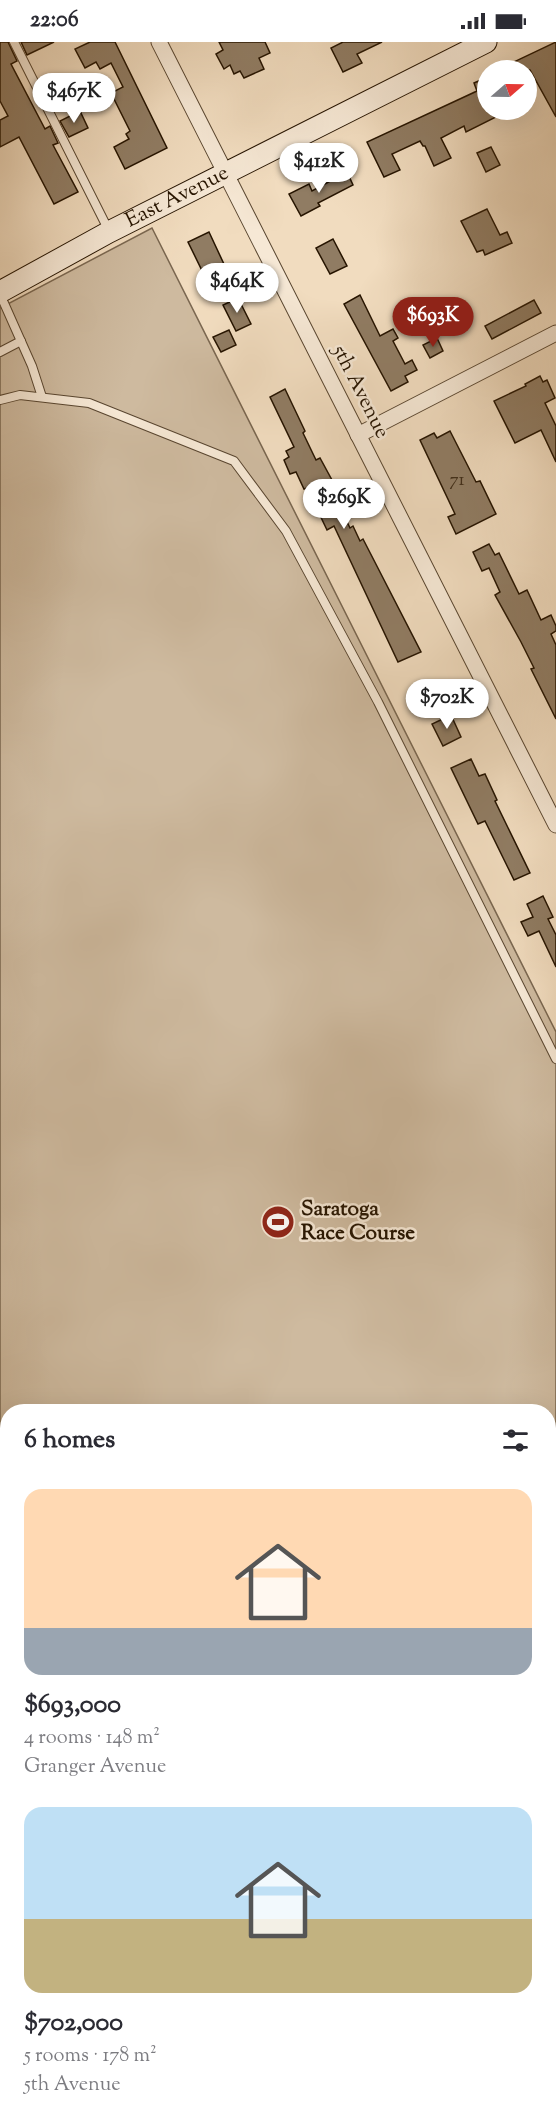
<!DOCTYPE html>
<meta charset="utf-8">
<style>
:root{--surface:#fff;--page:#f2f2f3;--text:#2b2b33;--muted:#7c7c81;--accent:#8f2418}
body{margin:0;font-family:"Sorts Mill Goudy",serif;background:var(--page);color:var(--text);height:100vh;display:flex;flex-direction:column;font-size:22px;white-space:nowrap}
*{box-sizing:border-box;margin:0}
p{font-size:20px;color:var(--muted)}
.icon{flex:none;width:33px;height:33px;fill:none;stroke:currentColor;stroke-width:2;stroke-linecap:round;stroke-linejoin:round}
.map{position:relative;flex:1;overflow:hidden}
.drawer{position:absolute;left:0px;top:1362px;width:556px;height:722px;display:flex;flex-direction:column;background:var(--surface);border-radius:24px 24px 0 0;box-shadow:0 6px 24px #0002}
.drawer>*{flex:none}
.needle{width:39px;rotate:70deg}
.controls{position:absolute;left:477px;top:18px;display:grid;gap:12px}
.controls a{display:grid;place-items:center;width:60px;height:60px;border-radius:50%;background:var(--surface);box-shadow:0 6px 24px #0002;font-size:30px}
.price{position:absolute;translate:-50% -51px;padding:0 14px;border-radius:21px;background:#fff;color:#222;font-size:20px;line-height:39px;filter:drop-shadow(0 2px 3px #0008)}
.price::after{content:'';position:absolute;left:50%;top:36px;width:18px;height:14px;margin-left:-9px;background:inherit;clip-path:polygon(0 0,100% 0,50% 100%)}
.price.on{background:var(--accent);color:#fff}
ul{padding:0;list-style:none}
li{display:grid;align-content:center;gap:12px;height:318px;padding:0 24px}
li span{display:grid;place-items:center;height:186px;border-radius:18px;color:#555}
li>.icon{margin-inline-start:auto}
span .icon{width:108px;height:108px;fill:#fffc;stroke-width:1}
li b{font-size:26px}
h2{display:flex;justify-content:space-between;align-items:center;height:72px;padding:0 24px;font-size:26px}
.status{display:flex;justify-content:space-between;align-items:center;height:42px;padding:0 30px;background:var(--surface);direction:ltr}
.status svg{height:16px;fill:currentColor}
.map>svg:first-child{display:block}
.green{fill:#ceba9f;stroke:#7a6750;stroke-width:1.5;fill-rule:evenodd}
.building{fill:#907c63;stroke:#261400;stroke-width:1.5}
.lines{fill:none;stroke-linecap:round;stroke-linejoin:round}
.lane-casing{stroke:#594630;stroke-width:10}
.street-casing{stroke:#594630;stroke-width:17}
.secondary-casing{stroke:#261400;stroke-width:23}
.lane{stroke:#f6e8d5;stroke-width:8}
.street{stroke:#f6e8d5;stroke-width:15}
.secondary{stroke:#f6e8d5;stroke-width:21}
.labels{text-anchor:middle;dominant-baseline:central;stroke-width:5;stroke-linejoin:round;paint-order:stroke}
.number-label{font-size:18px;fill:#402e19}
.street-label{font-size:21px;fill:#261400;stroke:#f6e8d5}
.poi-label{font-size:21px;font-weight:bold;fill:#261400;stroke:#f6e8d5;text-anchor:start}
</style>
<div class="status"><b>22:06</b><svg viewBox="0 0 49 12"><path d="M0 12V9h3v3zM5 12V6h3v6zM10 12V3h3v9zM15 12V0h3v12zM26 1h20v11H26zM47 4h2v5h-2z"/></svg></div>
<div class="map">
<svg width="556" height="2083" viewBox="0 0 556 2083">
<rect width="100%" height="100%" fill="#f1dcbf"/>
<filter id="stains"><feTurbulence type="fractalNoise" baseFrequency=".00333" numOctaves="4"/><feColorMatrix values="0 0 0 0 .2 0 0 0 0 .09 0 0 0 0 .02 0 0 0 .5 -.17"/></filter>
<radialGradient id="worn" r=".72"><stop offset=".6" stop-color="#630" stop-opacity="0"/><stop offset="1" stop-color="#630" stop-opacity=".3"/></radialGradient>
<path class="green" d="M152,186L556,990V2083H0V266ZM8,1370H549V2076H8Z"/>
<g class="building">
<path d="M0,0H8L17,19L11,22L45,87L50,84L58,101L53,103L78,150L54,162L19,95L0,105V78L8,74L0,59Z"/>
<path d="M21,0H54L27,13Z"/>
<path d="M90,0H115L167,106L125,127L114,105L129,97L126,92L130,89L111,51L123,45L111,21L100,27L96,20L85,26L75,7Z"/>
<path d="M219,0H265L270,11L259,16L264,27L244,36L240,29L234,32L230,23L224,27L216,12L223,8Z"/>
<path d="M343,0H382L357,12L362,21L343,30L331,6Z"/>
<path d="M556,0V75L530,28H497Z"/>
<path d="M488,35V68H510L466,90L464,84L441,96L451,116L434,124L425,104H423L420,99L392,112L400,128L384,135L367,100L477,49L474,41Z"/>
<path d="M80,69L88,86L69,95L60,79Z"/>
<path d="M491,105L500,123L486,130L477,111Z"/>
<path d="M347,130L353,143L318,161L320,164L301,174L289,152L309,142L312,149Z"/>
<path d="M487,167L500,193L507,190L512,201L485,213L483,208L477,210L461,179Z"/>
<path d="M209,190L230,235L210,245L188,200Z"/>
<path d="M333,197L347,224L330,232L316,206Z"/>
<path d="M360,253L380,294L393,287L398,296L393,299L405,322L412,318L417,328L405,334L408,340L391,349L344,262Z"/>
<path d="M238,256L251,282L236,289L223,263Z"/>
<path d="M534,258L541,271L492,297L485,284Z"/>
<path d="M229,288L236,303L221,310L213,295Z"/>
<path d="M437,296L443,309L430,316L423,303Z"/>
<path d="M540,334L543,340L547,338L555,356L545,361L556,384V420L541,388L515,401L494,359L526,344L525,342Z"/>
<path d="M285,347L305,389L303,391L316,418L320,416L345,462L340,465L350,486L353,484L360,499L363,497L421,610L398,620L334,484L327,488L307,446L304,447L296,430L290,432L284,418L289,415L286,409L294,405L270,355Z"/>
<path d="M450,389L476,440L480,439L496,472L456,492L448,475L455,472L420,398L434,391L437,396Z"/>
<path d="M489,502L495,513L499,511L519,552L527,548L541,578L551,573L556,584V589L551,592L556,603V677L531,627L534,626L521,600L495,553L500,550L489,526L482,529L473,510Z"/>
<path d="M451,673L461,695L443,704L432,682Z"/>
<path d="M471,717L479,734L485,732L497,758L495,759L530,831L514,838L485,779L478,782L451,726Z"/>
<path d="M543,854L553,875L548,877L556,893V925L539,889L528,894L521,880L533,875L527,862Z"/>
</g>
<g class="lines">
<g class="lane-casing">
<g id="lane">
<path d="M14,0L109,189"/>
<path d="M0,252L32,324L42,355"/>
<path d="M0,310L21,299"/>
<path d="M0,358L20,353L89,361L234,419L286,489L378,660L556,1017"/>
<path d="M0,1522L8,1537"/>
<path d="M0,1557L8,1572"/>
<path d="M0,1623L8,1638"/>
<path d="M549,1795L556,1792"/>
<path d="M0,1805L8,1820"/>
<path d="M0,1863L8,1860"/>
<path d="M0,1911L8,1926"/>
<path d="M549,1966L556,1963"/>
<path d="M0,2034L8,2049"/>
<path d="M21,2076L24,2083"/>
<path d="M81,2076L85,2083"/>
<path d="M220,2076L223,2083"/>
<path d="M263,2076L267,2083"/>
<path d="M335,2083L348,2076"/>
</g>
</g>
<g class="street-casing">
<g id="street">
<path d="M159,0L556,783"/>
<path d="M358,393L556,291"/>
</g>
</g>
<g class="secondary-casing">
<g id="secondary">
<path id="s1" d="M0,250L109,190L486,0"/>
</g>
</g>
<use href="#lane" class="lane"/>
<use href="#street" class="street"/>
<use href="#secondary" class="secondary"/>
</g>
<defs>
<g id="stadium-disc" transform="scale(1.725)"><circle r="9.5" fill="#8f2418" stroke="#f6e8d5"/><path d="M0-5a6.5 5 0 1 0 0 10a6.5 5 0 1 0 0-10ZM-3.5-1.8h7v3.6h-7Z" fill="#fff"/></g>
</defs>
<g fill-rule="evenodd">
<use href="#stadium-disc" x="278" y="1180"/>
</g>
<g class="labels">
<g class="number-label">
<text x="457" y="439">71</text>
</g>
<g class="street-label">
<text stroke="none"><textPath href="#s1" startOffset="201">East Avenue</textPath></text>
<text transform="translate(360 350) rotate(63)">5th Avenue</text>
</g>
<g class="poi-label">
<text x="301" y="1168">Saratoga<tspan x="301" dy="24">Race Course</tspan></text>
</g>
</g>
<rect width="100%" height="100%" filter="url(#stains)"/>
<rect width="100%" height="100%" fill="url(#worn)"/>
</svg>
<div class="controls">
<a><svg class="needle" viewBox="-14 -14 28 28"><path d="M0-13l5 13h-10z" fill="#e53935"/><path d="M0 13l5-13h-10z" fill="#7c7c81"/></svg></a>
</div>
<b class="price" style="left:74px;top:82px">$467K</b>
<b class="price" style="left:319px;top:152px">$412K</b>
<b class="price" style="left:237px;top:272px">$464K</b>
<b class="price on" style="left:433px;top:306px">$693K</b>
<b class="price" style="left:344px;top:488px">$269K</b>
<b class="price" style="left:447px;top:688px">$702K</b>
<section class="drawer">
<h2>6 homes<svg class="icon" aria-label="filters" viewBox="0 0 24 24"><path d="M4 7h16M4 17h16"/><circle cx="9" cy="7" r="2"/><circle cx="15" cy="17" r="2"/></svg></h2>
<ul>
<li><span style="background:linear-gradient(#ffd9b3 75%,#9aa5b1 0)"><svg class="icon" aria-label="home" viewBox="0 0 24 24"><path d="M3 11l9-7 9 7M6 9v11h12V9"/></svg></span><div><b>$693,000</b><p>4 rooms · 148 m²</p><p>Granger Avenue</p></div></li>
<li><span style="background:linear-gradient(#bfe0f5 60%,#c2b280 0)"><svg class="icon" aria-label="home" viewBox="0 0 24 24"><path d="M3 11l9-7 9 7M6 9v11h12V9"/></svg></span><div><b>$702,000</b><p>5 rooms · 178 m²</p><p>5th Avenue</p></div></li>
</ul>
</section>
</div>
